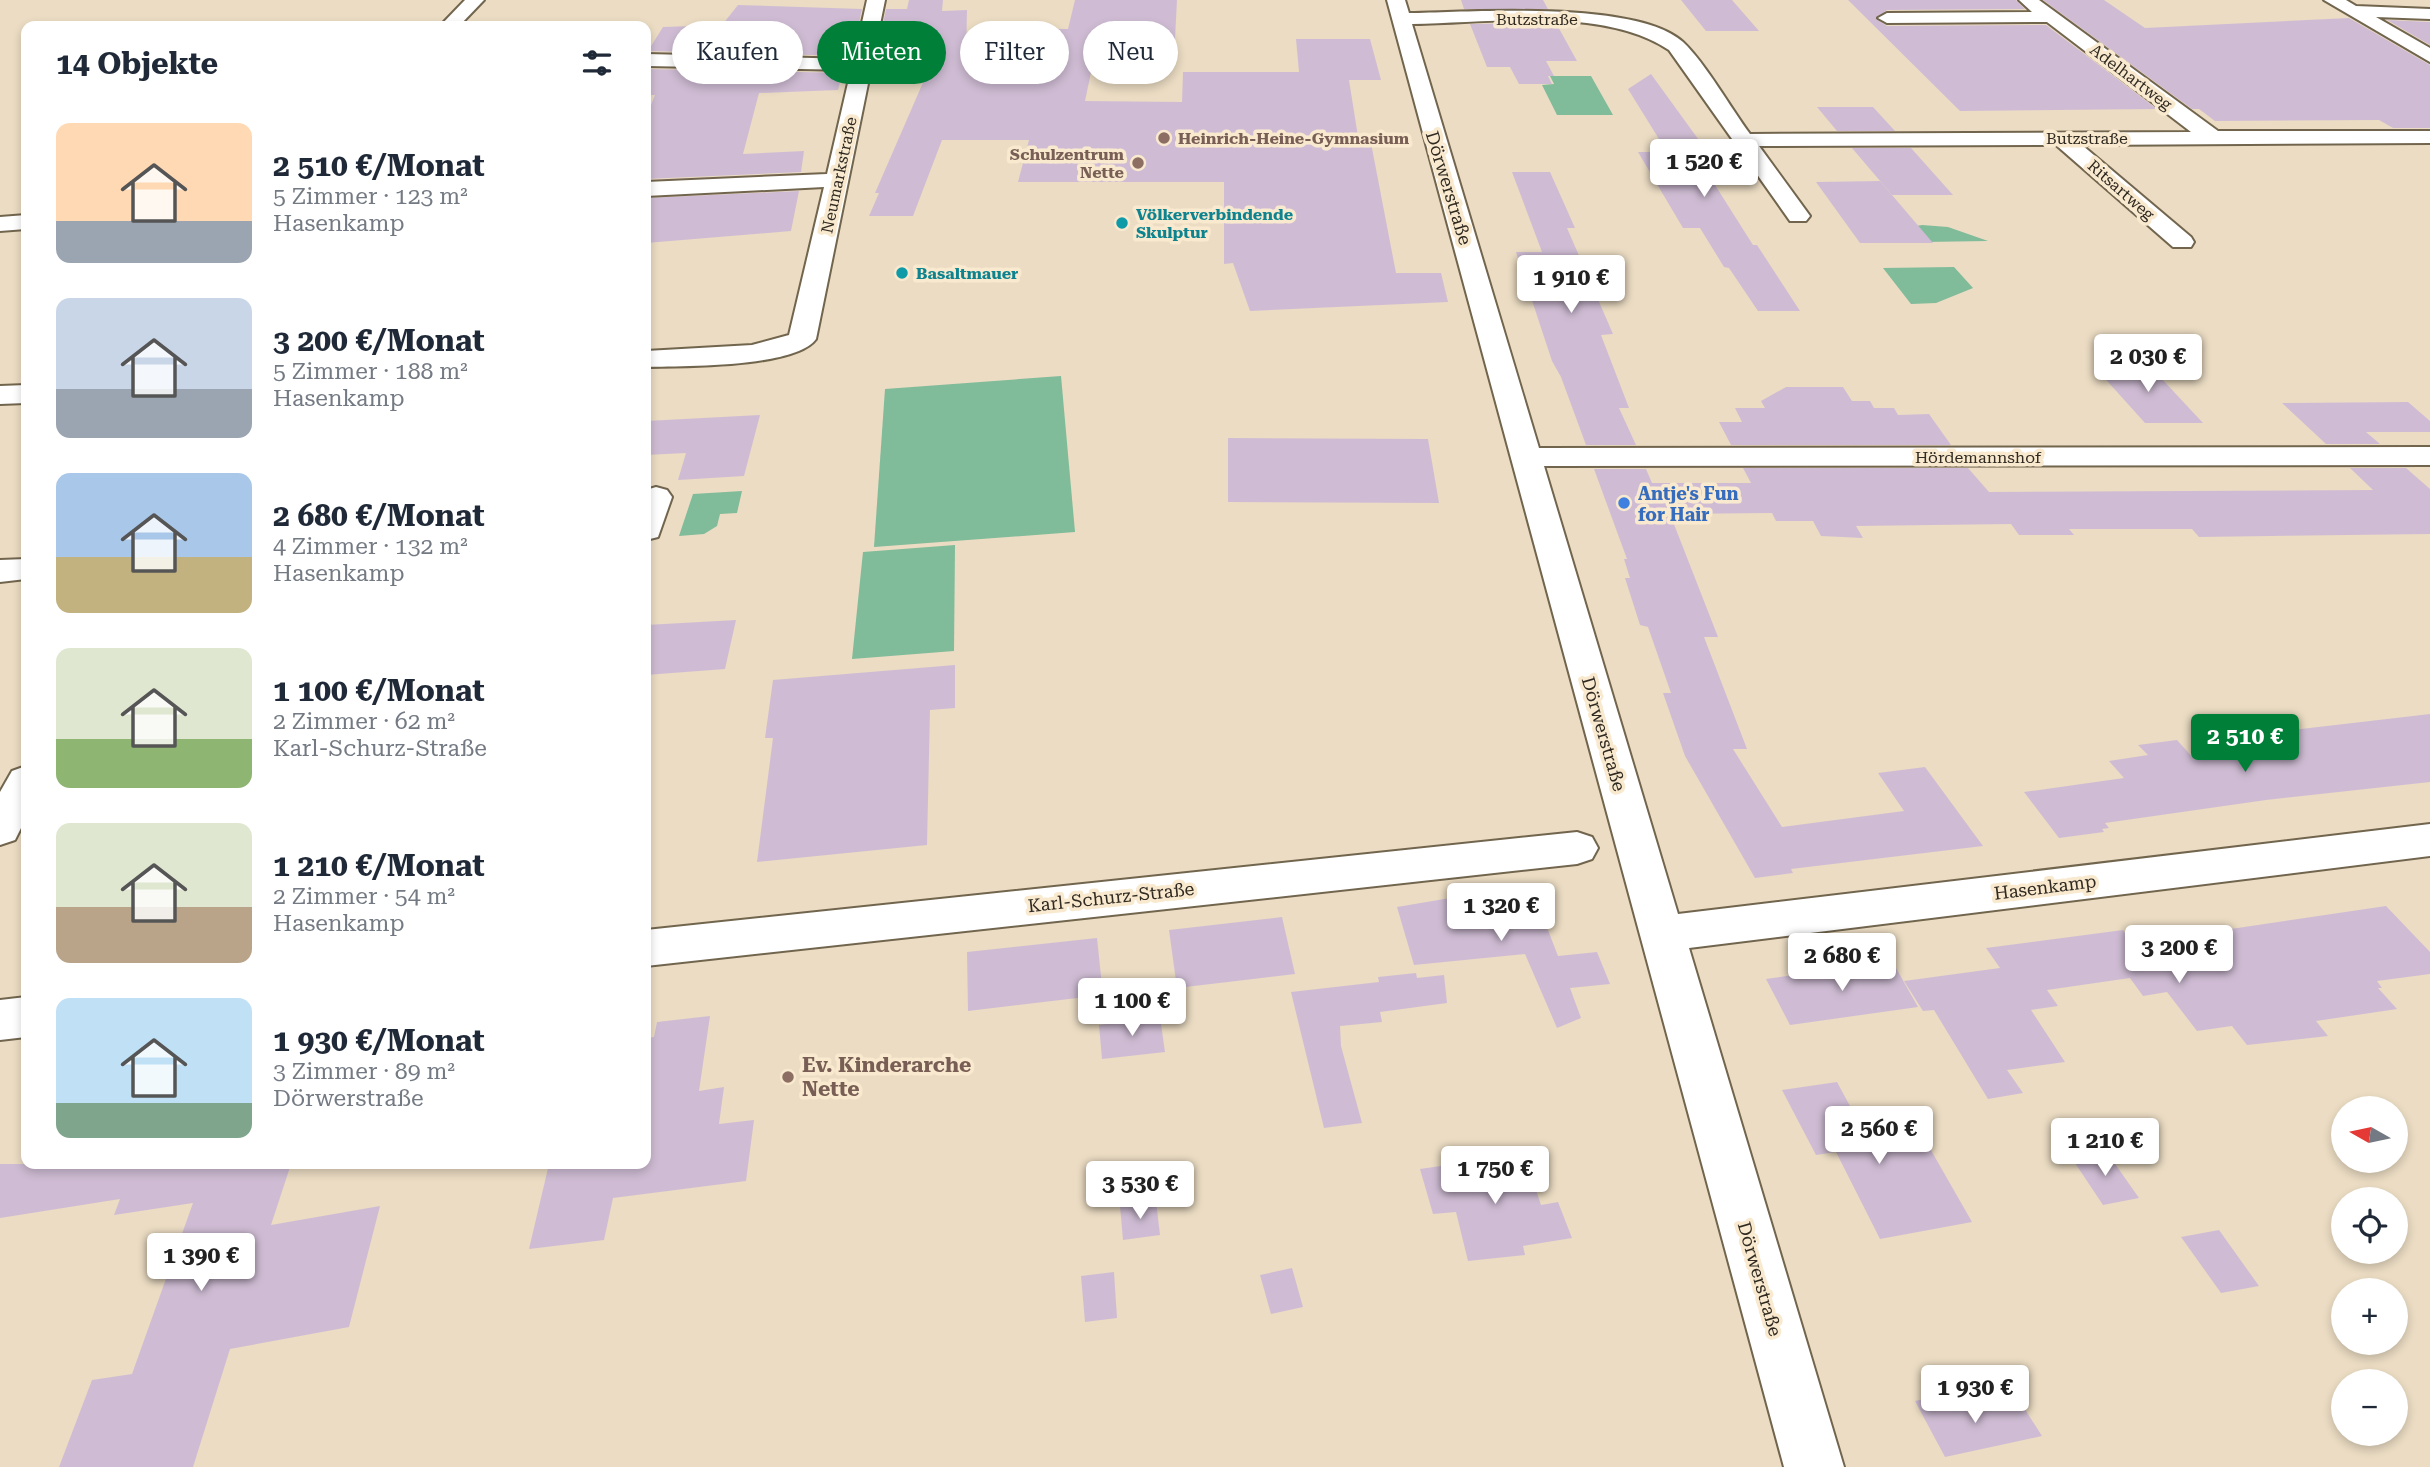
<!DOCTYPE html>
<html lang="de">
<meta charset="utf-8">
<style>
:root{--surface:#fff;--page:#f2f2f3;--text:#1f2937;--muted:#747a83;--accent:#007f38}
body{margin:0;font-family:"Roboto Serif",serif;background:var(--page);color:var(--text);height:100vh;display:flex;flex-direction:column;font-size:26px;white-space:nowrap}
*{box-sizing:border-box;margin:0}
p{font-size:23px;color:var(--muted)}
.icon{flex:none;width:38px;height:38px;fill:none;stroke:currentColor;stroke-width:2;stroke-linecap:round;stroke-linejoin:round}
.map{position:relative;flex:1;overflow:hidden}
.side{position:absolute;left:21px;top:21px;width:630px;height:1148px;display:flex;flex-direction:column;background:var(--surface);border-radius:14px;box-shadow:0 4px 10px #0003}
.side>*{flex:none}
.guide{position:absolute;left:672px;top:21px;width:665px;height:63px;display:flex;gap:14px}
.needle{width:46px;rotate:279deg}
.fabs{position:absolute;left:2331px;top:1096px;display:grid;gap:14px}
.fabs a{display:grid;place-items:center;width:77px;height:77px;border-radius:50%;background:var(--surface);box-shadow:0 4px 10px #0003;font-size:35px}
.price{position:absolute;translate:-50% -60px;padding:0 16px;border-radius:7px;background:#fff;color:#222;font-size:23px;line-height:46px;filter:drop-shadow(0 2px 4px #0008)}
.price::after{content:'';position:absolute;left:50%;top:42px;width:21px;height:16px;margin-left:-10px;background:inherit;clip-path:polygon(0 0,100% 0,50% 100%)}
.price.on{background:var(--accent);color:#fff}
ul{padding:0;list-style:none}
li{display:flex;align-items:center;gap:21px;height:175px;padding:0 35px}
li span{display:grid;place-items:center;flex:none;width:196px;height:140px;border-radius:14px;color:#555}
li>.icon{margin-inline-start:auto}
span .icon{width:84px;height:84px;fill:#fffc;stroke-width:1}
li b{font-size:30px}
h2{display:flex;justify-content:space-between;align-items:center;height:84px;padding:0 35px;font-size:30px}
.tag{padding:0 24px;border-radius:32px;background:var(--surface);box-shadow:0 4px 10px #0003;font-size:24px;line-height:63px}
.tag.on{background:var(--accent);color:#fff}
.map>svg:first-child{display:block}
.green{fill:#80bb9a}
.building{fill:#cfbcd4}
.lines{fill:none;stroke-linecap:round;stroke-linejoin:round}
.minor-casing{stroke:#72654e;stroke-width:4}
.minor{fill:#fff;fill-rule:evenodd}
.education-dot{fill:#8d6e63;stroke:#f8e9cf;stroke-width:2.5}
.culture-dot{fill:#0f9aa8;stroke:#f8e9cf;stroke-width:2.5}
.shop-dot{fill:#3f7fe0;stroke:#f8e9cf;stroke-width:2.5}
.labels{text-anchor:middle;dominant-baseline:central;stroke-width:7;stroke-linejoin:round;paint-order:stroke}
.far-street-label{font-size:16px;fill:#302a21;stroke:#f8e9cf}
.far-education-label{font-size:16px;font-weight:bold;fill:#785e54;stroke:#f8e9cf;text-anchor:start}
.far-culture-label{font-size:16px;font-weight:bold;fill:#0d838f;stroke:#f8e9cf;text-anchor:start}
.street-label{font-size:18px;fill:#302a21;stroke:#f8e9cf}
.shop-label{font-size:18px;font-weight:bold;fill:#366cbe;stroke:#f8e9cf;text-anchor:start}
.near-education-label{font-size:21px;font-weight:bold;fill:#785e54;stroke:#f8e9cf;text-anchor:start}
</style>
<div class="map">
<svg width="2430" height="1467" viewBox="0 0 2430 1467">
<rect width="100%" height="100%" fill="#ebdcc3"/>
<g class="green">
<path d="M1550,76H1591L1613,115H1557L1542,85L1554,84Z"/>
<path d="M1922,225L1948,227L1988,241L1923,242L1911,227Z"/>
<path d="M1954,267L1973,288L1936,303L1911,304L1883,268Z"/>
<path d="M1061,376L1075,532L874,547L885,389Z"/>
<path d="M742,491L737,513L720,514L717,526L704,534L679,536L693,494Z"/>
<path d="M955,545L954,651L852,659L863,552Z"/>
</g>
<g class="building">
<path d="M909,0H943L942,11L967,10L966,59L1039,56L1046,29H1068L1075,0H1177L1175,39H1098L1085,101L1182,102L1183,72H1299L1296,39H1370L1381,80H1349L1359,143H1371L1396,273H1441L1448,302L1250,311L1233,263L1224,264V182H1018L1029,140H942L913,216H869L879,193H875L928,71L873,73L886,9H907Z"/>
<path d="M1461,0H1543L1548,9H1464Z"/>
<path d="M1681,0H1732L1759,31H1706Z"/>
<path d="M1848,0H2016L2025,9L1887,10L1876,19L1887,26L2046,25L2157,109L1960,111Z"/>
<path d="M2043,0H2104L2145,28L2349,18L2430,65V128H2393L2379,120L2215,121L2199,109H2192Z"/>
<path d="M738,5L862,9L852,56L648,51L663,27L722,25Z"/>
<path d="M2387,20L2430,22V45Z"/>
<path d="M1556,23L1577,61H1546L1554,76H1548L1552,84H1519L1510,67H1487L1470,24Z"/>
<path d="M646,69L848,73L842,74L838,90L759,93L743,154L804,151L801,172L646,179V118L655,95H646Z"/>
<path d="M1651,74L1709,154H1704L1712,166H1703L1753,245H1757L1800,311H1758L1729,268L1724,267L1700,228H1683L1638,152H1667L1628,89Z"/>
<path d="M1817,107H1873L1895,131H1837Z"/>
<path d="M1852,148H1911L1953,195H1892Z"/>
<path d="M1512,172H1550L1575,228H1567L1613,334L1601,335L1629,408H1619L1636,445H1586L1561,377L1552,361L1516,252H1542Z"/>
<path d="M1880,181L1933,243H1860L1816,182Z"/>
<path d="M799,191L791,231L646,243V198Z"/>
<path d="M2103,363H2147L2203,423H2145L2100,373H2112Z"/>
<path d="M1786,387H1843L1852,401H1870L1874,408H1894L1898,415L1929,414L1951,445H1731L1719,422H1742L1735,408H1765L1761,401Z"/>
<path d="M2408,402L2430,421V432H2366L2380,444H2326L2282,403Z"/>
<path d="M760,415L744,476L678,480L686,453L646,455V421Z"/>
<path d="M1228,438L1428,439L1439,503L1228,502Z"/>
<path d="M1743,468H1968L1989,492L2373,490L2350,468H2406L2430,489V534L2199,537L2192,529H2069L2074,535H2019L2011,524L1856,526L1863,538L1821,536L1813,521H1776L1772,513L1670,514L1718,637H1704L1747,749H1733L1782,827L1904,811L1878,773L1925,767L1983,846L1791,869L1793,873L1755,878L1685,756L1663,693H1671L1648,627L1640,625L1625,578H1630L1624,559H1627L1594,469H1646L1652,483H1670L1676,495V483H1751Z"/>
<path d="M736,620L725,669L646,675V625Z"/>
<path d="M955,665V708L930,710L927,845L757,862L773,738H765L773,680Z"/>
<path d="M2430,714V782L2266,800L2105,823L2109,828L2102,829L2104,832L2059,838L2024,792L2124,778L2109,761L2148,755L2138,745L2177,740L2195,760L2283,749L2266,733Z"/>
<path d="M1533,891L1558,956L1597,952L1610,984L1570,988L1581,1018L1557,1028L1525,954L1414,965L1397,907L1468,895L1470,899Z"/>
<path d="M2386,906L2430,952V974L2377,981L2382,988H2378L2397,1009L2316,1021L2328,1036L2247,1045L2232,1026L2197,1031L2167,992L2143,996L2130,978L2047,990L2058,1006L2031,1010L2065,1062L2007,1070L2023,1093L1988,1099L1934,1010L1923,1011L1904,981L2000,968L1986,948L2123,930L2140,951L2231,939L2224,930Z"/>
<path d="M1282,917L1295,974L1177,988L1169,930Z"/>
<path d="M1097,938L1103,995L968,1011L967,952Z"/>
<path d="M1892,961L1918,1007L1790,1025L1766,979Z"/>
<path d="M1416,973L1417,978L1444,975L1447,1003L1380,1012L1382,1022L1340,1026L1341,1046L1362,1123L1324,1128L1291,992L1379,982L1378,977Z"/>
<path d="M710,1016L699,1091L724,1087L719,1124L754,1120L746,1181L613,1198L604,1240L529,1249L549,1164H646V1038L654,1037L657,1022Z"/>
<path d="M1160,1017L1165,1052L1102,1059L1099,1025Z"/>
<path d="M1837,1082L1872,1147L1924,1138L1972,1222L1880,1239L1836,1152L1816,1155L1782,1090Z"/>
<path d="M2106,1151L2139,1198L2103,1205L2071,1157Z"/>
<path d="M1524,1154L1541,1205L1558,1202L1572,1238L1523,1246L1525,1255L1468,1261L1456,1212L1433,1214L1420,1169Z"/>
<path d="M0,1164H291L271,1225L380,1206L349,1327L230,1349L193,1467H59L92,1380L132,1374L193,1203L114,1215L120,1199L0,1218Z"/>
<path d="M1156,1201L1160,1235L1123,1240L1120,1206Z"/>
<path d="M2219,1230L2259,1286L2221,1293L2181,1237Z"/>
<path d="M1292,1268L1303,1307L1271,1314L1260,1275Z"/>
<path d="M1114,1272L1117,1318L1085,1322L1081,1276Z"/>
<path d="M1957,1392L1970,1416L2019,1400L2042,1436L1945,1457L1915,1401Z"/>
</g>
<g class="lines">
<g class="minor-casing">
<g id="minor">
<path d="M465,0H484L459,26H440Z"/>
<path d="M867,0H885L816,339C795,368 681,366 646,367V351L752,345L789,335L824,187L646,196V182L827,174L851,70L646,66V54L854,59Z"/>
<path d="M1387,0H1405L1409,13C1472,12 1637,0 1683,42C1706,64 1730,107 1750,134L2191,132L2047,22L1887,23L1878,18L1887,13L2032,12L2019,0H2039L2218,131H2430V143L2082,145L2191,237L2194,242L2191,247H2173L2056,145L1759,146L1810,216L1806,221H1790L1669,50C1604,6 1488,23 1412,24L1539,448L2430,447V465L1544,466L1678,914L2430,824V856L1689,948L1844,1467H1784Z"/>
<path d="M2324,0H2346L2356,6L2430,9V19L2376,17L2430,48V62Z"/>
<path d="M26,215V229L0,231V217Z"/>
<path d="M26,385V403L0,404V386Z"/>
<path d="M656,487L667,490L672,497L658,537L646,540V490Z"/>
<path d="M26,559V579L0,582V560Z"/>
<path d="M26,766V818L15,840L0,845V792L12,771Z"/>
<path d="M1577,832L1592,837L1598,848L1592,859L1577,864L646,966V930Z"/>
<path d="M26,997V1037L0,1040V1000Z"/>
</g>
</g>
<use href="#minor" class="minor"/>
</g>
<g class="education-dot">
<circle cx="1164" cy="138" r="7"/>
<circle cx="1138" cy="163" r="7"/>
<circle cx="788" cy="1077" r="7"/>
</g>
<g class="culture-dot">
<circle cx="1122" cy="223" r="7"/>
<circle cx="902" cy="273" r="7"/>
</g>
<circle class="shop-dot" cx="1624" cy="503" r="7"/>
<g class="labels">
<g class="far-street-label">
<text x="1537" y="19">Butzstraße</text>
<text transform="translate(2131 77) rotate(37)">Adelhartweg</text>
<text x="2087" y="138">Butzstraße</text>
<text transform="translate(839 175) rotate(-78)">Neumarkstraße</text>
<text transform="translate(2121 190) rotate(41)">Ritsartweg</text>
<text x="1978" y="457">Hördemannshof</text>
</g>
<g class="far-education-label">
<text x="1178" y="138">Heinrich-Heine-Gymnasium</text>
<text x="1124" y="154" text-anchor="end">Schulzentrum<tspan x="1124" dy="18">Nette</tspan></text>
</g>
<g class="far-culture-label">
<text x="1136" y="214">Völkerverbindende<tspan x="1136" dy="18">Skulptur</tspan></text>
<text x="916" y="273">Basaltmauer</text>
</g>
<g class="street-label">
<text transform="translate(1449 188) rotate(73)">Dörwerstraße</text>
<text transform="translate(1604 734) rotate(74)">Dörwerstraße</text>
<text transform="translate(2045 887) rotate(-7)">Hasenkamp</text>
<text transform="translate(1111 897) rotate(-6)">Karl-Schurz-Straße</text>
<text transform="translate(1760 1279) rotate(74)">Dörwerstraße</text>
</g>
<g class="shop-label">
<text x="1638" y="493">Antje's Fun<tspan x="1638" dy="21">for Hair</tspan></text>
</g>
<g class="near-education-label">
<text x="802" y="1065">Ev. Kinderarche<tspan x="802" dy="24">Nette</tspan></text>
</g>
</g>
</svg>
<div class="fabs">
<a><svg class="needle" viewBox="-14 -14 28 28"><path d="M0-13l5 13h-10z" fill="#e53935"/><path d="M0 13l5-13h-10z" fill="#747a83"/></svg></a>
<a><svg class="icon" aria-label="locate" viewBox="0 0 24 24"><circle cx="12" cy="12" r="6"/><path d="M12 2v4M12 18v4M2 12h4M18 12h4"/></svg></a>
<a>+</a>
<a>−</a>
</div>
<b class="price" style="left:1704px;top:199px">1 520 €</b>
<b class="price" style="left:1571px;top:315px">1 910 €</b>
<b class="price" style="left:2148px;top:394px">2 030 €</b>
<b class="price on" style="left:2245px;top:774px">2 510 €</b>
<b class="price" style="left:1501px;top:943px">1 320 €</b>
<b class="price" style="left:2179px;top:985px">3 200 €</b>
<b class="price" style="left:1842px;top:993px">2 680 €</b>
<b class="price" style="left:1132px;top:1038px">1 100 €</b>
<b class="price" style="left:1879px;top:1166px">2 560 €</b>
<b class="price" style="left:2105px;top:1178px">1 210 €</b>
<b class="price" style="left:1495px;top:1206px">1 750 €</b>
<b class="price" style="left:1140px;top:1221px">3 530 €</b>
<b class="price" style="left:201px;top:1293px">1 390 €</b>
<b class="price" style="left:1975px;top:1425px">1 930 €</b>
<div class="guide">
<a class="tag">Kaufen</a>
<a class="tag on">Mieten</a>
<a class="tag">Filter</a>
<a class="tag">Neu</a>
</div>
<section class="side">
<h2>14 Objekte<svg class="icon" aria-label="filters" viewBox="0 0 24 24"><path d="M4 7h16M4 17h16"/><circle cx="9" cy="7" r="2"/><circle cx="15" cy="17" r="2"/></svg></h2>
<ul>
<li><span style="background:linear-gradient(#ffd9b3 70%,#9aa5b1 0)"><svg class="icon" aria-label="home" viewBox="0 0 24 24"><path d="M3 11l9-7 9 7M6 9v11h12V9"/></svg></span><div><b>2 510 €/Monat</b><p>5 Zimmer · 123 m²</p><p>Hasenkamp</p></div></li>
<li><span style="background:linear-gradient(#c9d6e8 65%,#9aa5b1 0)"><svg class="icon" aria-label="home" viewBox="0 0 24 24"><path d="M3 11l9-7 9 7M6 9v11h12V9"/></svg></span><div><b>3 200 €/Monat</b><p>5 Zimmer · 188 m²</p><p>Hasenkamp</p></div></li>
<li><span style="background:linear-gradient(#a9c7e8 60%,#c2b280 0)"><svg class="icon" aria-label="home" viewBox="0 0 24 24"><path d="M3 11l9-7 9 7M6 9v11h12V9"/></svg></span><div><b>2 680 €/Monat</b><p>4 Zimmer · 132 m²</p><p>Hasenkamp</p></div></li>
<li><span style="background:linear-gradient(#dfe7d0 65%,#8fb573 0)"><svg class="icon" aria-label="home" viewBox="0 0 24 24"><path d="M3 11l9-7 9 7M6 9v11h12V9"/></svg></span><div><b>1 100 €/Monat</b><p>2 Zimmer · 62 m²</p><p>Karl-Schurz-Straße</p></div></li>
<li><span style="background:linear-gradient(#dfe7d0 60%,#b9a48a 0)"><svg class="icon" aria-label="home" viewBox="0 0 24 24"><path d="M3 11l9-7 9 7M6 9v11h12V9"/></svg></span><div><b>1 210 €/Monat</b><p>2 Zimmer · 54 m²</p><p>Hasenkamp</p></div></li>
<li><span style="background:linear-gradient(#bfe0f5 75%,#7fa58c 0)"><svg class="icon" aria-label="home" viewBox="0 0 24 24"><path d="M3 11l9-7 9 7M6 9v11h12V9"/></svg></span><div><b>1 930 €/Monat</b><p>3 Zimmer · 89 m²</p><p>Dörwerstraße</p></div></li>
</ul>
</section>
</div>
